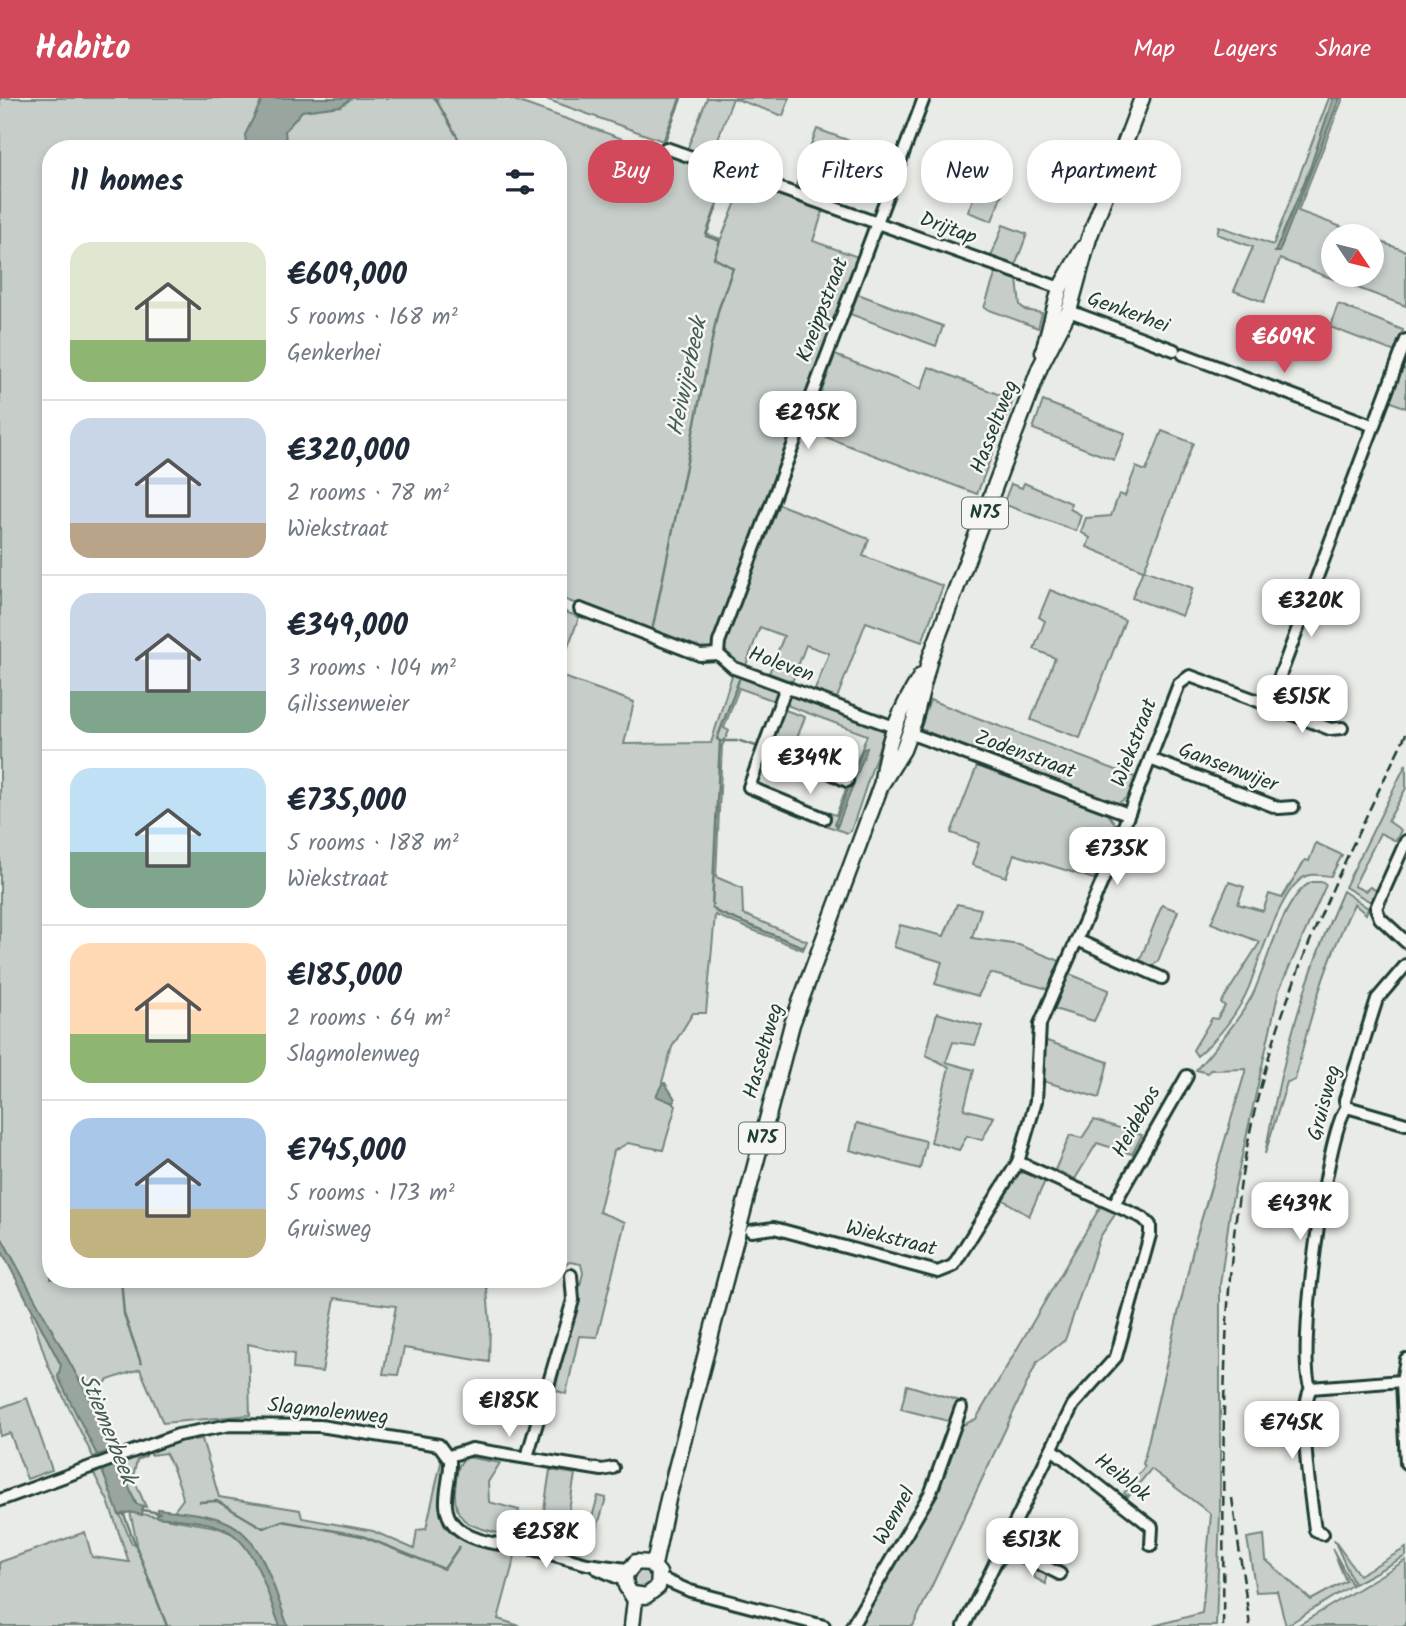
<!DOCTYPE html>
<meta charset="utf-8">
<style>
:root{--surface:#fff;--page:#f2f2f3;--text:#1f2937;--muted:#747a83;--line:#e0e1e3;--accent:#d1495b}
body{margin:0;font-family:Kalam,sans-serif;background:var(--page);color:var(--text);height:100vh;display:flex;flex-direction:column;font-size:26px;white-space:nowrap}
*{box-sizing:border-box;margin:0}
p{font-size:23px;color:var(--muted)}
.icon{flex:none;width:38px;height:38px;fill:none;stroke:currentColor;stroke-width:2;stroke-linecap:round;stroke-linejoin:round}
.map{position:relative;flex:1;overflow:hidden}
.panel{position:absolute;left:42px;top:42px;width:525px;height:1148px;display:flex;flex-direction:column;background:var(--surface);border-radius:28px;box-shadow:0 4px 10px #0003}
.panel>*{flex:none}
.hud{position:absolute;left:588px;top:42px;width:665px;height:63px;display:flex;gap:14px}
.needle{width:46px;rotate:125deg}
.tools{position:absolute;left:1321px;top:126px;display:grid;gap:14px}
.tools a{display:grid;place-items:center;width:63px;height:63px;border-radius:50%;background:var(--surface);box-shadow:0 4px 10px #0003;font-size:35px}
.price{position:absolute;translate:-50% -60px;padding:0 16px;border-radius:14px;background:#fff;color:#222;font-size:23px;line-height:46px;filter:drop-shadow(0 2px 4px #0008)}
.price::after{content:'';position:absolute;left:50%;top:42px;width:21px;height:16px;margin-left:-10px;background:inherit;clip-path:polygon(0 0,100% 0,50% 100%)}
.price.active{background:var(--accent);color:#fff}
ul{padding:0;list-style:none}
li{display:flex;align-items:center;gap:21px;height:175px;padding:0 28px}
li+li{border-top:2px solid var(--line)}
li span{display:grid;place-items:center;flex:none;width:196px;height:140px;border-radius:21px;color:#555}
li>.icon{margin-inline-start:auto}
span .icon{width:84px;height:84px;fill:#fffc;stroke-width:1}
li b{font-size:30px}
h2{display:flex;justify-content:space-between;align-items:center;height:84px;padding:0 28px;font-size:30px}
.chip{padding:0 24px;border-radius:28px;background:var(--surface);box-shadow:0 4px 10px #0003;font-size:24px;line-height:63px}
.chip.active{background:var(--accent);color:#fff}
header{display:flex;align-items:center;gap:42px;box-sizing:border-box;height:98px;padding:0 35px;background:var(--accent);color:#fff}
header strong{font-size:33px}
nav{display:flex;gap:38px;margin-inline-start:auto;font-size:24px}
.map>svg:first-child{display:block}
.green{fill:#c7cec9;stroke:#73867e;stroke-width:2}
.water{fill:#99a6a0;stroke:#687c75;stroke-width:2}
.lines{fill:none;stroke-linecap:round;stroke-linejoin:round}
.stream{stroke:#687c75;stroke-width:2.5}
.minor-casing{stroke:#1f3d34;stroke-width:16}
.major-casing{stroke:#1f3d34;stroke-width:19}
.minor{stroke:#f6f6f2;stroke-width:10}
.major{stroke:#f6f6f2;stroke-width:14}
.rail{stroke:#1f3d34;stroke-width:2.5;stroke-dasharray:10 5;stroke-linecap:butt}
.labels{text-anchor:middle;dominant-baseline:central;stroke-width:5;stroke-linejoin:round;paint-order:stroke}
.shield{fill:#f6f6f2;stroke:#60746d;stroke-width:2}
.shield-label{font-size:19px;font-weight:bold;fill:#1f3d34}
.street-label{font-size:21px;fill:#1f3d34;stroke:#f6f6f2}
.water-label{font-size:23px;font-style:italic;fill:#445c54;stroke:#f6f6f2}
</style>
<header>
<strong>Habito</strong>
<nav><a>Map</a><a>Layers</a><a>Share</a></nav>
</header>
<div class="map">
<svg width="1406" height="1528" viewBox="0 0 1406 1528">
<rect width="100%" height="100%" fill="#e9ebe7"/>
<filter id="ink" filterUnits="userSpaceOnUse"><feTurbulence type="fractalNoise" baseFrequency=".0143" numOctaves="2"/><feDisplacementMap in="SourceGraphic" scale="14" xChannelSelector="R" yChannelSelector="G"/><feConvolveMatrix kernelMatrix="1 2 1 2 8 2 1 2 1" color-interpolation-filters="sRGB"/></filter>
<g filter="url(#ink)">
<g class="green">
<path d="M0,0H508L727,78L706,136L721,141L744,84L823,113L813,143L858,159L709,556L558,499V51H51V1181H486L490,1226L489,1264L404,1250L398,1277L383,1276L396,1208L335,1200L322,1274L293,1271L294,1256L248,1246L250,1317L163,1325L140,1271L108,1282L89,1301L0,1137Z"/>
<path d="M543,0H680L663,43Z"/>
<path d="M707,0H789L783,18L733,0L711,60L687,52Z"/>
<path d="M1329,0H1343L1298,113L1366,138H1334V177H1372V141L1406,153V208L1280,161L1264,204L1234,193L1253,149L1217,136L1219,128L1273,147Z"/>
<path d="M817,31L853,44L832,103L795,90Z"/>
<path d="M979,85L1003,93L992,123L968,114Z"/>
<path d="M1003,127L1027,136L1015,168L991,159Z"/>
<path d="M996,174L1017,182L1020,207L1025,212L1042,215L1038,230L984,210Z"/>
<path d="M858,196L943,228L936,248L850,216Z"/>
<path d="M1338,206L1403,232L1395,254L1330,229Z"/>
<path d="M835,257L921,291L929,269L1013,302L977,396L807,332Z"/>
<path d="M1402,270L1406,272V310L1389,303Z"/>
<path d="M1043,303L1125,335L1114,362L1033,331Z"/>
<path d="M1162,333L1193,345L1144,472L1193,490L1182,518L1132,500L1143,472L1087,449L1090,440L1081,434L1086,420L1111,418L1119,396L1125,398L1136,369L1146,373Z"/>
<path d="M1024,385L1071,405L1070,411L1081,417L1076,433L1003,406L1011,386L1022,390Z"/>
<path d="M778,406L869,441L863,458L943,488L922,544L866,524L837,600L815,592L829,555L806,547L792,584L769,575L784,538L760,529L746,567L727,560L723,550Z"/>
<path d="M1050,492L1125,522L1080,640L1031,622L1055,560L1034,551L1045,523L1039,519Z"/>
<path d="M558,511L579,519L558,576Z"/>
<path d="M733,574L779,591L780,595L775,603L739,590L724,630L729,633L722,648L716,779L742,790L743,816L807,843L803,852L715,817L706,915H693L672,949L662,984L676,1008L663,1052L628,1045L614,1053L599,1114L625,1124L597,1239L579,1238L566,1296L555,1292L583,1175L581,1166L570,1164L558,1169V577L634,604L624,646L711,645Z"/>
<path d="M792,596L885,632L851,733L847,735L822,726L827,714L836,717L867,637L789,608L786,601Z"/>
<path d="M930,602L1135,679L1129,698L1117,706L920,631Z"/>
<path d="M785,612L805,619L791,656L785,658L768,647L781,615Z"/>
<path d="M1406,666V690L1388,723L1401,732L1396,743L1380,735L1354,788L1365,793L1370,789L1376,792L1371,804L1345,789Z"/>
<path d="M977,668L1108,716L1116,727L1094,781L1014,756L1006,779L972,767L979,745L951,735Z"/>
<path d="M1316,745L1342,757L1331,778C1319,777 1309,774 1300,782C1279,798 1259,863 1249,889C1239,914 1218,941 1197,958L1193,952L1212,920L1217,921L1225,908L1221,905L1260,844L1211,825L1229,784L1244,789L1238,806L1263,813L1269,796L1282,800L1305,762L1309,763Z"/>
<path d="M1312,784H1321L1326,787L1279,892L1231,1107L1220,1187V1414L1216,1528H1153L1202,1515L1211,1416L1151,1371L1128,1399L1124,1395L1145,1368L1143,1366L1195,1143L1246,971L1210,972L1208,975L1196,972C1216,949 1237,925 1252,898C1266,871 1283,796 1312,784Z"/>
<path d="M1343,793L1368,810L1366,816L1354,806C1326,863 1309,920 1295,982L1287,984L1265,1056C1281,965 1305,877 1343,793Z"/>
<path d="M957,806L981,811L972,840L1019,847L1060,863L1048,891L990,875L978,898L975,897L935,886L942,864L894,849L900,827L944,838Z"/>
<path d="M1162,807L1178,813L1158,863L1152,868L1140,862Z"/>
<path d="M1067,875L1109,892L1094,923L1051,910Z"/>
<path d="M937,915L982,928L975,947L953,944L946,964L974,972L964,1011L994,1019L982,1042L967,1038L959,1052L931,1044L949,969L926,957Z"/>
<path d="M1044,942L1108,964L1099,1000L1043,983Z"/>
<path d="M1094,1022L1142,1037L1132,1056L1097,1045L1075,1081L1055,1072L1070,1037L1082,1040Z"/>
<path d="M857,1025L926,1043L920,1071L850,1052Z"/>
<path d="M1025,1074L1045,1083L1029,1118L1002,1101L1018,1076Z"/>
<path d="M1102,1106L1116,1115L1100,1139L1065,1242L1037,1264L913,1528H855L913,1432L958,1329L976,1321Z"/>
<path d="M33,1213L61,1267L97,1357L93,1359L48,1267L31,1216Z"/>
<path d="M907,1287L960,1303L952,1324L901,1311Z"/>
<path d="M27,1300L52,1372L27,1381L10,1335L0,1338V1310Z"/>
<path d="M202,1341L219,1399L300,1412L302,1420L373,1433L414,1451L417,1432L426,1431L442,1360C448,1384 436,1405 445,1429L463,1441L515,1458L498,1521L520,1528H0V1464L85,1434L92,1459L129,1464L108,1403L94,1376L102,1372L132,1446L137,1445L130,1414L216,1429L233,1436L235,1429L198,1417L174,1413L183,1401C182,1393 170,1361 165,1355L151,1357L150,1353L173,1344Z"/>
<path d="M145,1355L146,1358L137,1362L133,1379L146,1409L136,1406L119,1365Z"/>
<path d="M467,1359L500,1365L488,1384L489,1404L519,1412L513,1439C475,1428 449,1430 456,1383C457,1373 458,1364 467,1359Z"/>
<path d="M550,1372L575,1376L567,1425L543,1418Z"/>
<path d="M598,1398L606,1400L596,1434L591,1438L527,1421L525,1428L518,1426L525,1418L588,1434Z"/>
<path d="M1264,1437L1266,1462L1311,1502L1346,1483L1332,1450L1352,1487L1286,1528L1277,1493L1256,1494L1247,1440Z"/>
<path d="M1334,1442L1359,1477L1406,1450V1458L1354,1486Z"/>
<path d="M1012,1460L1046,1475V1486L1035,1480L1034,1472L1009,1461L999,1472L1001,1464Z"/>
<path d="M1406,1462V1528H1297Z"/>
<circle cx="641" cy="1480" r="11"/>
</g>
<g class="water">
<path d="M259,0H352L341,8L302,13L285,33L287,51H247L245,37L261,4Z"/>
<path d="M1333,0H1340L1279,154H1275L1309,73Z"/>
<path d="M867,650L837,729L835,725L863,651Z"/>
<path d="M665,985L675,1001L673,1005L656,998L662,986Z"/>
<path d="M0,1137L117,1351L97,1357L58,1279L61,1267L0,1150Z"/>
<path d="M119,1365L136,1406L143,1408L142,1417L130,1414L119,1417L102,1372Z"/>
<path d="M158,1411C180,1414 206,1415 227,1424C264,1441 274,1493 288,1528H280C266,1495 256,1440 217,1428C198,1422 176,1421 157,1419Z"/>
</g>
<g class="lines">
<g class="stream">
<path d="M435,0L464,51"/>
<path d="M664,45L681,0"/>
<path d="M652,533L718,213L733,170L714,160L720,143L706,138L728,78"/>
<path d="M739,582L717,641L720,643L712,809L717,814L803,849"/>
<path d="M722,643H737"/>
<path d="M740,643L756,648"/>
<path d="M121,1181L124,1216L141,1265"/>
<path d="M200,1404L217,1403L263,1430L282,1423L362,1438L444,1471L459,1449"/>
<path d="M142,1412L160,1415"/>
<path d="M124,1417L167,1528"/>
</g>
<g class="minor-casing">
<g id="minor">
<path d="M666,50L1060,190"/>
<path d="M1069,213L1174,252"/>
<path d="M1183,256L1374,328"/>
<path d="M580,511L700,557L718,556"/>
<path d="M718,556L719,544L924,0"/>
<path d="M718,556L734,570L894,629"/>
<path d="M786,589L749,689L824,720"/>
<path d="M1269,607L1330,631L1342,630"/>
<path d="M909,635L1128,716"/>
<path d="M763,652L817,673L821,670L847,683"/>
<path d="M1150,661L1279,710L1293,709"/>
<path d="M1406,743L1376,810L1380,820L1406,844"/>
<path d="M1077,842L1162,880"/>
<path d="M1347,1009L1406,1026"/>
<path d="M1114,1106L1187,978"/>
<path d="M751,1133L774,1130L938,1174L953,1168L1018,1064L1036,1003L1040,926L1105,777L1179,586L1190,578L1269,607L1406,242"/>
<path d="M1406,1261L1402,1283L1406,1365"/>
<path d="M1311,1290L1402,1283"/>
<path d="M1052,1351L1152,1429L1151,1447"/>
<path d="M449,1358L472,1351L602,1372L613,1370"/>
<path d="M527,1359L573,1202L571,1177"/>
<path d="M0,1402L178,1337L230,1327L320,1328L439,1347L450,1362C451,1377 445,1392 446,1407C448,1438 487,1446 512,1447"/>
<path d="M1323,1436L1315,1432C1311,1401 1297,1315 1311,1290C1295,1265 1326,1033 1347,1009L1345,1002L1377,901L1406,867"/>
<path d="M507,1444L587,1466L627,1471"/>
<path d="M1003,1448L1060,1476"/>
<path d="M596,1470L625,1483"/>
<path d="M660,1480L690,1493L824,1528"/>
<path d="M852,1528L931,1394L961,1310"/>
<path d="M964,1528L1073,1307L1116,1259L1150,1137V1127L1143,1120L1018,1064"/>
</g>
</g>
<g class="major-casing">
<g id="major">
<path d="M1043,254L1060,190L1083,150"/>
<path d="M882,682C887,642 900,612 921,578"/>
<path d="M654,1467L668,1401L792,926L881,687L903,652L914,623L930,560L1040,269L1069,213L1089,140L1142,0"/>
<path d="M632,1528L635,1502L626,1488L625,1477L636,1464L650,1465L659,1475L658,1489L646,1498L633,1496"/>
</g>
</g>
<use href="#minor" class="minor"/>
<use href="#major" class="major"/>
<g class="rail">
<path d="M1232,1400L1250,1528"/>
<path d="M1223,1528C1225,1348 1215,1162 1261,987C1293,864 1351,750 1406,636"/>
</g>
</g>
</g>
<g class="labels">
<g class="shield">
<rect x="962" y="399.5" width="46" height="31" rx="5"/>
<rect x="739" y="1024.5" width="46" height="31" rx="5"/>
</g>
<g class="shield-label">
<text x="985" y="415">N75</text>
<text x="762" y="1040">N75</text>
</g>
<g class="street-label">
<text transform="translate(948 131) rotate(20)">Drijtap</text>
<text transform="translate(823 212) rotate(-69)">Kneippstraat</text>
<text transform="translate(1128 215) rotate(20)">Genkerhei</text>
<text transform="translate(995 329) rotate(-69)">Hasseltweg</text>
<text transform="translate(781 567) rotate(20)">Holeven</text>
<text transform="translate(1135 645) rotate(-69)">Wiekstraat</text>
<text transform="translate(1025 657) rotate(20)">Zodenstraat</text>
<text transform="translate(1228 670) rotate(21)">Gansenwijer</text>
<text transform="translate(764 953) rotate(-74)">Hasseltweg</text>
<text transform="translate(1325 1005) rotate(-75)">Gruisweg</text>
<text transform="translate(1137 1024) rotate(-61)">Heidebos</text>
<text transform="translate(891 1141) rotate(14)">Wiekstraat</text>
<text transform="translate(328 1314) rotate(6)">Slagmolenweg</text>
<text transform="translate(1122 1380) rotate(38)">Heiblok</text>
<text transform="translate(895 1418) rotate(-61)">Wennel</text>
</g>
<g class="water-label">
<text transform="translate(688 279) rotate(-78)">Heiwijerbeek</text>
<text transform="translate(107 1331) rotate(68)">Stiemerbeek</text>
</g>
</g>
</svg>
<div class="tools">
<a><svg class="needle" viewBox="-14 -14 28 28"><path d="M0-13l5 13h-10z" fill="#e53935"/><path d="M0 13l5-13h-10z" fill="#747a83"/></svg></a>
</div>
<b class="price active" style="left:1284px;top:277px">€609K</b>
<b class="price" style="left:808px;top:353px">€295K</b>
<b class="price" style="left:1311px;top:541px">€320K</b>
<b class="price" style="left:1302px;top:637px">€515K</b>
<b class="price" style="left:810px;top:698px">€349K</b>
<b class="price" style="left:1117px;top:789px">€735K</b>
<b class="price" style="left:1300px;top:1144px">€439K</b>
<b class="price" style="left:509px;top:1341px">€185K</b>
<b class="price" style="left:1292px;top:1363px">€745K</b>
<b class="price" style="left:546px;top:1472px">€258K</b>
<b class="price" style="left:1032px;top:1480px">€513K</b>
<div class="hud">
<a class="chip active">Buy</a>
<a class="chip">Rent</a>
<a class="chip">Filters</a>
<a class="chip">New</a>
<a class="chip">Apartment</a>
</div>
<section class="panel">
<h2>11 homes<svg class="icon" aria-label="filters" viewBox="0 0 24 24"><path d="M4 7h16M4 17h16"/><circle cx="9" cy="7" r="2"/><circle cx="15" cy="17" r="2"/></svg></h2>
<ul>
<li><span style="background:linear-gradient(#dfe7d0 70%,#8fb573 0)"><svg class="icon" aria-label="home" viewBox="0 0 24 24"><path d="M3 11l9-7 9 7M6 9v11h12V9"/></svg></span><div><b>€609,000</b><p>5 rooms · 168 m²</p><p>Genkerhei</p></div></li>
<li><span style="background:linear-gradient(#c9d6e8 75%,#b9a48a 0)"><svg class="icon" aria-label="home" viewBox="0 0 24 24"><path d="M3 11l9-7 9 7M6 9v11h12V9"/></svg></span><div><b>€320,000</b><p>2 rooms · 78 m²</p><p>Wiekstraat</p></div></li>
<li><span style="background:linear-gradient(#c9d6e8 70%,#7fa58c 0)"><svg class="icon" aria-label="home" viewBox="0 0 24 24"><path d="M3 11l9-7 9 7M6 9v11h12V9"/></svg></span><div><b>€349,000</b><p>3 rooms · 104 m²</p><p>Gilissenweier</p></div></li>
<li><span style="background:linear-gradient(#bfe0f5 60%,#7fa58c 0)"><svg class="icon" aria-label="home" viewBox="0 0 24 24"><path d="M3 11l9-7 9 7M6 9v11h12V9"/></svg></span><div><b>€735,000</b><p>5 rooms · 188 m²</p><p>Wiekstraat</p></div></li>
<li><span style="background:linear-gradient(#ffd9b3 65%,#8fb573 0)"><svg class="icon" aria-label="home" viewBox="0 0 24 24"><path d="M3 11l9-7 9 7M6 9v11h12V9"/></svg></span><div><b>€185,000</b><p>2 rooms · 64 m²</p><p>Slagmolenweg</p></div></li>
<li><span style="background:linear-gradient(#a9c7e8 65%,#c2b280 0)"><svg class="icon" aria-label="home" viewBox="0 0 24 24"><path d="M3 11l9-7 9 7M6 9v11h12V9"/></svg></span><div><b>€745,000</b><p>5 rooms · 173 m²</p><p>Gruisweg</p></div></li>
</ul>
</section>
</div>
